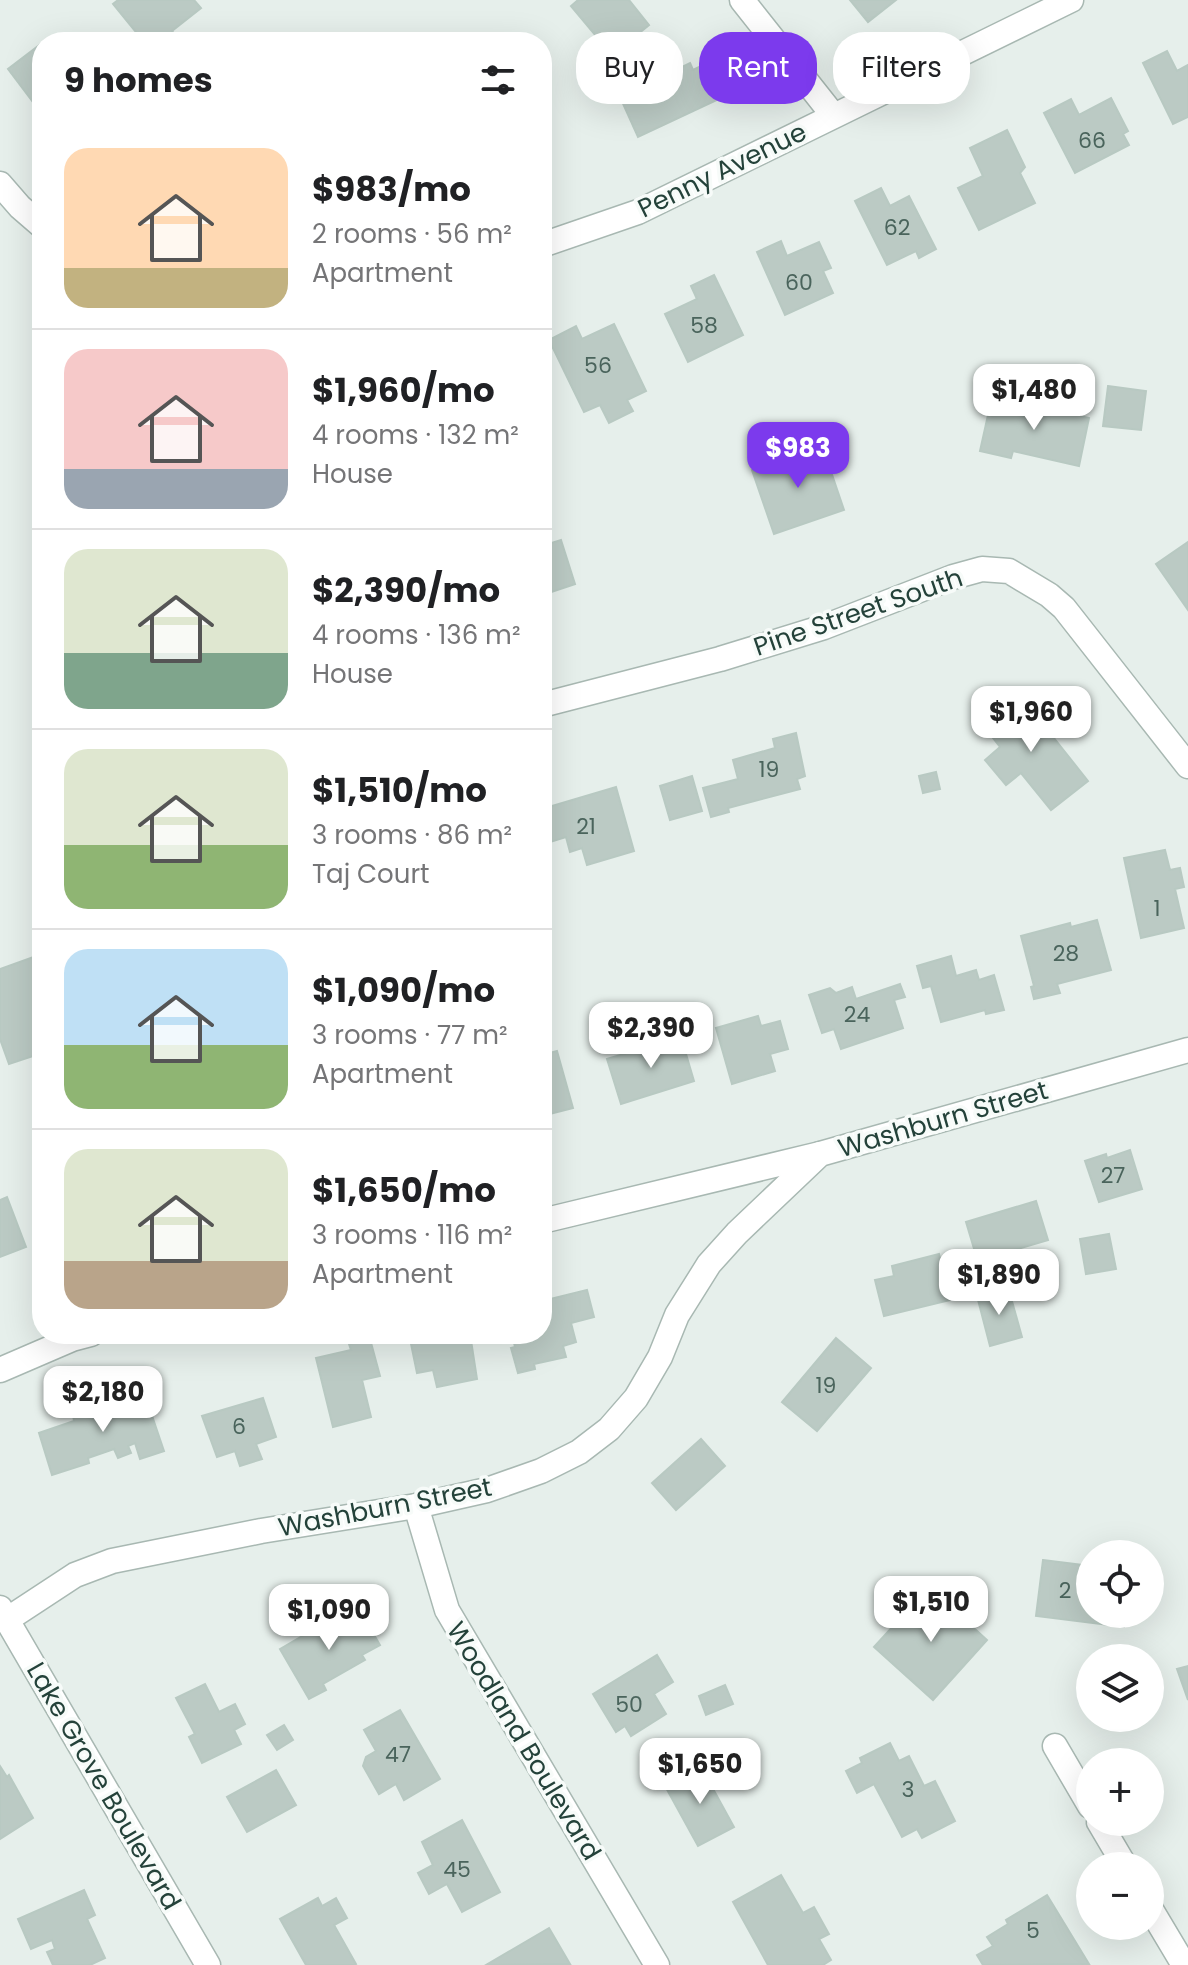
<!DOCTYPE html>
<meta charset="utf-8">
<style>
:root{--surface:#fff;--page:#f6f6f6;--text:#202124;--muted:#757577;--line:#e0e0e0;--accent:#7c3aed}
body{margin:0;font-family:Poppins,sans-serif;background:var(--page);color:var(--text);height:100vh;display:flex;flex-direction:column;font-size:30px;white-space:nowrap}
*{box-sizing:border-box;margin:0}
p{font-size:26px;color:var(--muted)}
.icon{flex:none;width:44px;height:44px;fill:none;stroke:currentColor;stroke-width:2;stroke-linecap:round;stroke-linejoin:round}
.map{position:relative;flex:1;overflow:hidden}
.sheet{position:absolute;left:32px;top:32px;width:520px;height:1312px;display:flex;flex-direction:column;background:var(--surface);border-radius:32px;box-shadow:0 8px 32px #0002}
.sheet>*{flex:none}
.top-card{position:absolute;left:576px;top:32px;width:492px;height:72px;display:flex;gap:16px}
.tools{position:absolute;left:1076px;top:1540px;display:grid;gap:16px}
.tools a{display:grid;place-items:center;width:88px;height:88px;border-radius:50%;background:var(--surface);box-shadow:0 8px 32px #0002;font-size:40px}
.price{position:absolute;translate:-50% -68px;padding:0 18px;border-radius:16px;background:#fff;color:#222;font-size:26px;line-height:52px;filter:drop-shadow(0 2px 4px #0008)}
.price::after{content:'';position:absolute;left:50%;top:48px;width:24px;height:18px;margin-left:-12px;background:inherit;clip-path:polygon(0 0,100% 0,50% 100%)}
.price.on{background:var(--accent);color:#fff}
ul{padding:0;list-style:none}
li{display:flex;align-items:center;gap:24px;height:200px;padding:0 32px}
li+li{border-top:2px solid var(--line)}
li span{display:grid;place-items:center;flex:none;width:224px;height:160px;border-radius:24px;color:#555}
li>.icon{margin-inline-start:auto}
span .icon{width:96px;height:96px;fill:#fffc;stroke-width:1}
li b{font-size:34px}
h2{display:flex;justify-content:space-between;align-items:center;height:96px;padding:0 32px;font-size:34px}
.pill{padding:0 28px;border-radius:32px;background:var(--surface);box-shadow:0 8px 32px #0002;font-size:28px;line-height:72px}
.pill.on{background:var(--accent);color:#fff}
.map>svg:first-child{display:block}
.building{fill:#bbcac4;stroke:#b8c9c2;stroke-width:2}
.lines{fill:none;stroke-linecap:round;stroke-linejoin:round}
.street-casing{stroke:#a8b8b2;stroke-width:27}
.street{stroke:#fff;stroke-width:24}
.labels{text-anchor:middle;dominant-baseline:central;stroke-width:7;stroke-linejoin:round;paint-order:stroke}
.number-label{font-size:22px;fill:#4a645c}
.street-label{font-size:26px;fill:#24423a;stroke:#f7fbf9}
</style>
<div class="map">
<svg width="1188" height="1965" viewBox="0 0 1188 1965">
<rect width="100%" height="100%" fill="#e6efeb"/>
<g class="building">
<path d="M118,0H194L201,8L172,31L181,42H144L113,4Z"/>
<path d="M578,0H629L649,25L612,55L571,6Z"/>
<path d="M850,0H896L868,22Z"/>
<path d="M42,43V114L8,69Z"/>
<path d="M1167,51L1177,71L1188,65V117L1173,124L1143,63Z"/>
<path d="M690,63L693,70L705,64L721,98L638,137L620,97Z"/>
<path d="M1111,98L1128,131L1123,134L1129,145L1075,173L1044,113L1071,99L1079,115Z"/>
<path d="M1007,130L1025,167L1020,173L1035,203L979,230L958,188L983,176L970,148Z"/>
<path d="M881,188L890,206L909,196L936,249L919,258L916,251L887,265L855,201Z"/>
<path d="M781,241L787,256L819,242L831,268L823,271L833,293L785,315L757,252Z"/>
<path d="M714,275L743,335L688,362L665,314L697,299L691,286Z"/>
<path d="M614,324L646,391L627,400L633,411L609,423L600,405L584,412L549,340L576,326L582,339Z"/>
<path d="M1108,386L1146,391L1141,430L1103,426Z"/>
<path d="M992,397L1089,418L1079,466L1013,451L1011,458L980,451Z"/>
<path d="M822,445L844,510L774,534L752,470Z"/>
<path d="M561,540L575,584L542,595V546Z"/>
<path d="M1188,542V610L1156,564Z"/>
<path d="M1019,694L1088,781L1051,810L1021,773L1006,785L985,760L1000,747L982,724Z"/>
<path d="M796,733L805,776L797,779L800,789L728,808L729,812L711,817L703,788L738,779L733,760L775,748L773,739Z"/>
<path d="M936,772L940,789L923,793L919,776Z"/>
<path d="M692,776L702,811L670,820L660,786Z"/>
<path d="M616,787L634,851L587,865L582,848L570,852L566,837L550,842L542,809Z"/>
<path d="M1165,850L1170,870L1180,868L1184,887L1175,889L1184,928L1141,938L1124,858Z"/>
<path d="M1097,920L1111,970L1057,984L1060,993L1034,999L1031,987L1034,986L1021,936L1070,923L1071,927Z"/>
<path d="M42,954V1053L9,1064L0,1039V969Z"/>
<path d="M951,956L956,976L976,970L979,980L994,975L1004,1010L986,1014L985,1010L941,1022L931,986L923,988L917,966Z"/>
<path d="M900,984L905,997L894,1000L903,1028L841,1049L834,1029L822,1033L809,995L830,988L836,993L852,987L856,999Z"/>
<path d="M758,1016L761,1026L780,1021L788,1049L770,1054L775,1071L732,1084L716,1028Z"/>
<path d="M681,1037L694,1081L621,1104L607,1059Z"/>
<path d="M557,1051L573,1108L542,1116V1055Z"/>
<path d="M1130,1150L1142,1189L1099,1202L1085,1161L1106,1154L1107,1158Z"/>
<path d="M7,1197L26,1247L0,1257V1200Z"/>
<path d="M1036,1201L1048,1240L1004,1253L1006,1260L994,1264L992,1258L978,1262L966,1222Z"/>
<path d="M1109,1234L1116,1269L1086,1274L1080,1239Z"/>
<path d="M939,1254L950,1300L884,1316L875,1280L894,1276L892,1266Z"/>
<path d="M1008,1287L1022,1337L990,1346L977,1296Z"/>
<path d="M587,1290L594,1317L571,1323L576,1342L563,1346L566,1357L534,1364L535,1369L518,1373L511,1348L515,1347L512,1334H542V1301Z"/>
<path d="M409,1334H470L477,1379L437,1387L433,1370L417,1373Z"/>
<path d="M836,1338L871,1368L817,1431L782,1402Z"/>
<path d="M370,1339L380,1376L362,1380L371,1417L333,1427L316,1358L351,1350L349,1344Z"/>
<path d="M144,1392L164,1451L140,1459L135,1443L128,1446L131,1453L118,1458L114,1449L88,1458L89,1463L52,1475L39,1433L74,1421L73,1415Z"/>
<path d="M263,1398L276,1437L256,1444L262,1459L240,1466L235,1451L217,1457L202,1416Z"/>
<path d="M701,1439L725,1466L676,1510L652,1483Z"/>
<path d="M1043,1560L1090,1566V1614H1125L1124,1627L1036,1616Z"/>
<path d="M929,1587L987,1640L933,1700L874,1647Z"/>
<path d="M359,1609L380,1645L362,1655L365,1660L323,1684L326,1690L309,1699L280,1649L323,1624L325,1628Z"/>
<path d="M657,1655L673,1682L654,1694L666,1714L631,1736L625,1726L616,1732L593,1694Z"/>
<path d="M1188,1666V1700L1177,1669Z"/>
<path d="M205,1684L219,1712L235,1704L245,1724L234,1730L241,1744L202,1763L189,1737L195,1734L176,1698Z"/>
<path d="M725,1685L733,1704L706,1715L699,1696Z"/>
<path d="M400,1710L440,1779L404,1800L396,1784L379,1794L363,1766L366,1757L376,1751L364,1730Z"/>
<path d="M284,1725L293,1740L277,1750L267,1735Z"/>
<path d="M890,1743L899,1761L909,1756L924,1786L935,1781L955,1821L922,1838L917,1829L902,1837L874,1784L857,1793L846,1771L862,1763L860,1758Z"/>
<path d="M0,1766L7,1777L9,1775L33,1818L0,1839Z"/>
<path d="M701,1767L734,1827L698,1846L665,1786Z"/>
<path d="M276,1770L296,1805L247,1832L227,1797Z"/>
<path d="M462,1820L500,1892L462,1912L447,1884L429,1894L418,1873L433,1865L422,1842Z"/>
<path d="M781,1875L803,1913L814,1907L829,1934L819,1939L831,1960L823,1965H768L733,1902Z"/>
<path d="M84,1890L95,1915L87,1919L105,1958L90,1965H53L47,1952L55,1949L52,1940L31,1949L18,1919Z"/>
<path d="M1047,1895L1089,1964L983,1965L977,1955L993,1946L987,1937L1008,1924L1006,1920Z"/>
<path d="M318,1898L322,1906L336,1898L347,1918L334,1925L356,1964L354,1965H306L280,1919Z"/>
<path d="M549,1928L570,1964L486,1965Z"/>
</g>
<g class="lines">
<g class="street-casing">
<g id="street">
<path d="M742,0L833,115"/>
<path d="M0,184L20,207L42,226"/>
<path d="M542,245L638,212L1071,0"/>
<path d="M542,705L720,659L824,627L953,577L982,569L1009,571L1049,595L1064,608L1188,766"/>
<path d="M542,1221L820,1154"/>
<path d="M0,1370L72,1339L91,1334"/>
<path d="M416,1506L447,1610L657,1965"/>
<path d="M0,1608L208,1965"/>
<path d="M8,1619L75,1575L112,1561L261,1531L416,1506L487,1490L541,1471L579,1452L609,1429L636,1398L660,1357L677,1315L709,1264L737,1233L820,1154L1188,1050"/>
<path d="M1055,1746L1090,1806"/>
<path d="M1099,1822L1125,1866"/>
<path d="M1150,1908L1184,1965"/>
</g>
</g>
<use href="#street" class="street"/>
</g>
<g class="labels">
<g class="number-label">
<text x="1092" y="140">66</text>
<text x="897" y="227">62</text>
<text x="799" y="282">60</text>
<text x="704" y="325">58</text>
<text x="598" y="365">56</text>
<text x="769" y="769">19</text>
<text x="586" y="826">21</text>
<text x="1157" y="908">1</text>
<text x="1066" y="953">28</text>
<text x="857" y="1014">24</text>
<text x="1113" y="1175">27</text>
<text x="826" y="1385">19</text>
<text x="239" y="1426">6</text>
<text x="1065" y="1590">2</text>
<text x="629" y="1704">50</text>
<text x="398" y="1754">47</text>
<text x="908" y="1789">3</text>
<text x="457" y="1869">45</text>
<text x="1033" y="1930">5</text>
</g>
<g class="street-label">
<text transform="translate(722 170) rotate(-26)">Penny Avenue</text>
<text transform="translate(858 612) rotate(-19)">Pine Street South</text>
<text transform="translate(943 1119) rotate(-16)">Washburn Street</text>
<text transform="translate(385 1507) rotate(-11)">Washburn Street</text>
<text transform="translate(524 1741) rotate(59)">Woodland Boulevard</text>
<text transform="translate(104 1786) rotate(60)">Lake Grove Boulevard</text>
</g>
</g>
</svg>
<div class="tools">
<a><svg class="icon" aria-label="locate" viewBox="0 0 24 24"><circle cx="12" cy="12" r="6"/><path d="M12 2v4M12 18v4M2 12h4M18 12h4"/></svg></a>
<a><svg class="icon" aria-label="layers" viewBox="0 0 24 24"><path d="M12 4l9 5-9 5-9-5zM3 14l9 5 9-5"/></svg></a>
<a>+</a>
<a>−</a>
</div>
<b class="price" style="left:1034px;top:432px">$1,480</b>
<b class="price on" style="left:798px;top:490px">$983</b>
<b class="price" style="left:1031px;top:754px">$1,960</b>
<b class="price" style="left:651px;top:1070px">$2,390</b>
<b class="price" style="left:999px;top:1317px">$1,890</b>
<b class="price" style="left:103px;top:1434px">$2,180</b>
<b class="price" style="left:931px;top:1644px">$1,510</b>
<b class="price" style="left:329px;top:1652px">$1,090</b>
<b class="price" style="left:700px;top:1806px">$1,650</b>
<div class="top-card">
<a class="pill">Buy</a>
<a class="pill on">Rent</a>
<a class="pill">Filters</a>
</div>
<section class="sheet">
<h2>9 homes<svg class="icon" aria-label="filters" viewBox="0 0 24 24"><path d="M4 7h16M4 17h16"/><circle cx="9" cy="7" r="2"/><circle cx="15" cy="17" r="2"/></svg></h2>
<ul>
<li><span style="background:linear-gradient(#ffd9b3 75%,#c2b280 0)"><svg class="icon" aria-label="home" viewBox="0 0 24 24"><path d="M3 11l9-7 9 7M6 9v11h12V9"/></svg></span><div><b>$983/mo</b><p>2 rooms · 56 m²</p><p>Apartment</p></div></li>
<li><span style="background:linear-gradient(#f6c9c9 75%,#9aa5b1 0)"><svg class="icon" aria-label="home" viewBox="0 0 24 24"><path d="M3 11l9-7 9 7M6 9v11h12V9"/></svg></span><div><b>$1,960/mo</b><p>4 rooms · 132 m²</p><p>House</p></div></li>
<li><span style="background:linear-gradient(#dfe7d0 65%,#7fa58c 0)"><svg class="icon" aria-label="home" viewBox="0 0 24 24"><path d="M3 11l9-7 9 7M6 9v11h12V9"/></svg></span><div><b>$2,390/mo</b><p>4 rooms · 136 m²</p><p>House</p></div></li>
<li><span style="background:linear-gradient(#dfe7d0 60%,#8fb573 0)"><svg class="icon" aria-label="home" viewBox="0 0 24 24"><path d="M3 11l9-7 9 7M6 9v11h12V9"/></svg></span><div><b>$1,510/mo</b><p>3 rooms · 86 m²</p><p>Taj Court</p></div></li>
<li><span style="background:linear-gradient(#bfe0f5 60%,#8fb573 0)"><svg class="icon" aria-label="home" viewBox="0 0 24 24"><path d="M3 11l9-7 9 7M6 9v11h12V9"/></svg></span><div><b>$1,090/mo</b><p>3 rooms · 77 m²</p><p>Apartment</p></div></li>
<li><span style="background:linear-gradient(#dfe7d0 70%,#b9a48a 0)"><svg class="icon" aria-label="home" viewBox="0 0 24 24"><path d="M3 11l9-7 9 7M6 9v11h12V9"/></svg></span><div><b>$1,650/mo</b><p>3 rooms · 116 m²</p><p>Apartment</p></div></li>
</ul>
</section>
</div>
